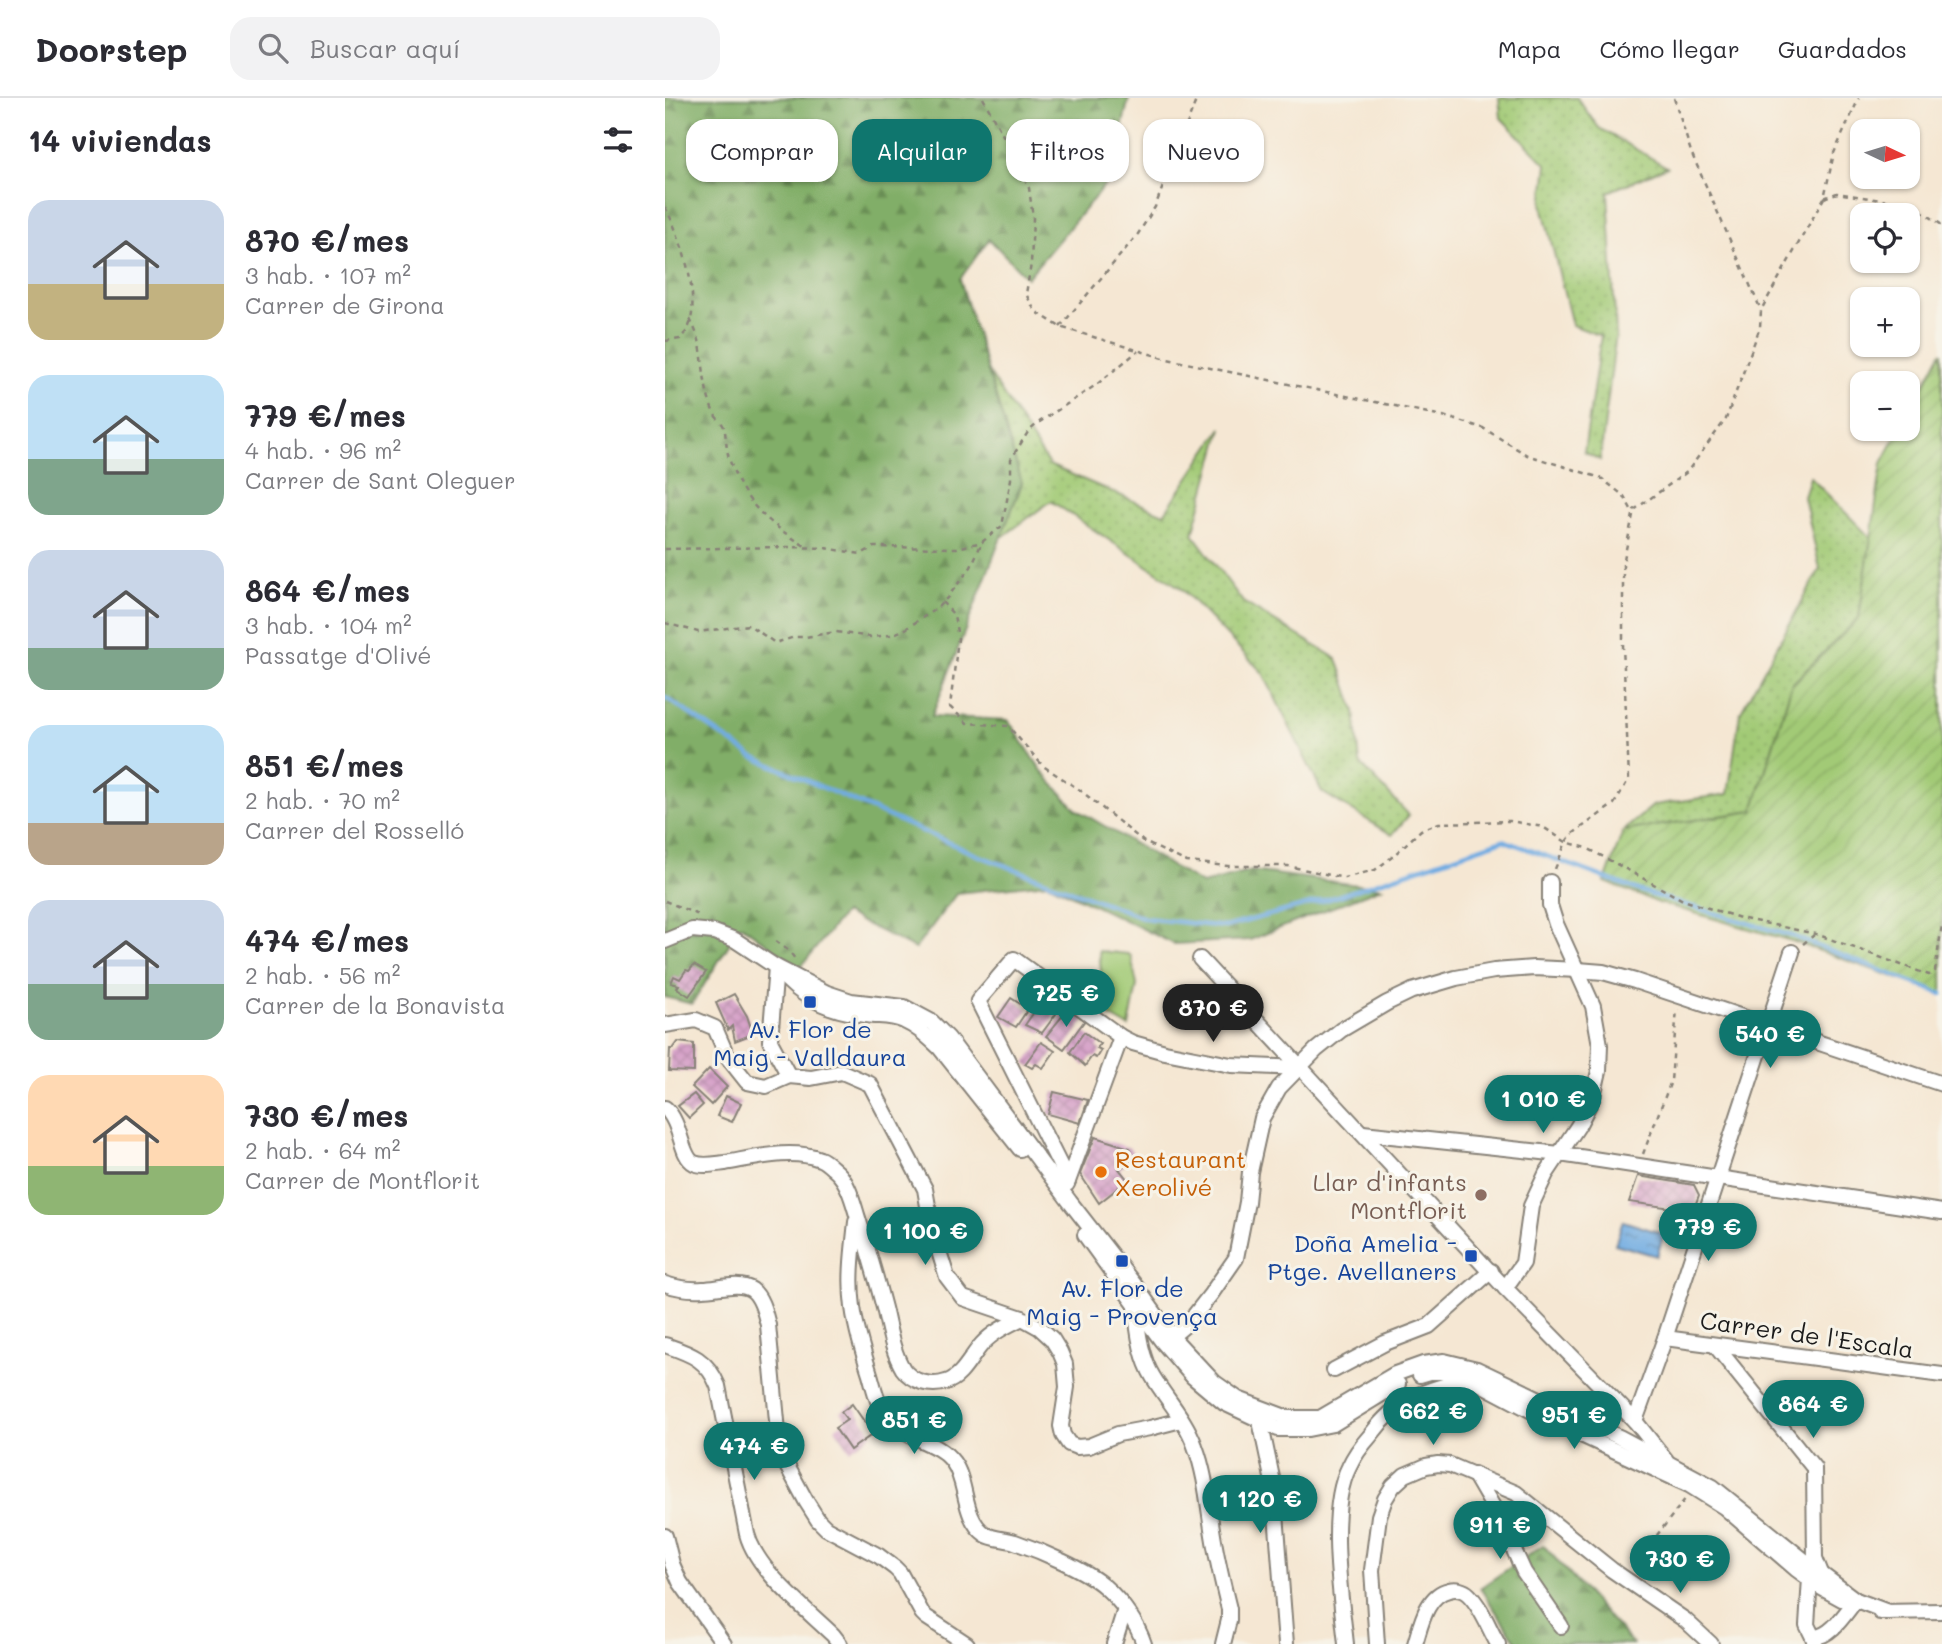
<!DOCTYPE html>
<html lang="es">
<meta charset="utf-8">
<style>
:root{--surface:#fff;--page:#f2f2f3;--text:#2b2b33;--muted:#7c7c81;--line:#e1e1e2;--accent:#0f766e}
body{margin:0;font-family:Mali,sans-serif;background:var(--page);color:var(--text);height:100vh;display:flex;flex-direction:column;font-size:26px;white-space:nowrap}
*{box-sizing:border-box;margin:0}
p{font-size:23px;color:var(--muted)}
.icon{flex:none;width:38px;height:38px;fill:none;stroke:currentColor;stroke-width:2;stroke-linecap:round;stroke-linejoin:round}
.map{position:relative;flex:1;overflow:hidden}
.side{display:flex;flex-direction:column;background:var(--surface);width:665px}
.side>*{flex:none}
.hud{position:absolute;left:21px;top:21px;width:665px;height:63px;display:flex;gap:14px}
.needle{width:46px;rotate:94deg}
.buttons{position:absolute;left:1185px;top:21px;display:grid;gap:14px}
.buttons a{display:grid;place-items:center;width:70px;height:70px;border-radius:14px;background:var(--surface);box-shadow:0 2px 5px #0004;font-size:35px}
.price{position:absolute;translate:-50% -60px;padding:0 16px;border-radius:24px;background:var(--accent);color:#fff;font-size:23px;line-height:46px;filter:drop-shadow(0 2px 4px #0008)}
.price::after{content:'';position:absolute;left:50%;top:42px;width:21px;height:16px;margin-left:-10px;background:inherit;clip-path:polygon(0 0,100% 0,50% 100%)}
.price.active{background:#222;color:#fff}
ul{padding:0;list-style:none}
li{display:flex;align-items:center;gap:21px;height:175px;padding:0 28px}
li span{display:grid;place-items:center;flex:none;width:196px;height:140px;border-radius:21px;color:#555}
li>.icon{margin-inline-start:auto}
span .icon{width:84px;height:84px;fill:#fffc;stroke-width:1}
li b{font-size:30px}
h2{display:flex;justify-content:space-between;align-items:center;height:84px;padding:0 28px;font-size:30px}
.tag{padding:0 24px;border-radius:21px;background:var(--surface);box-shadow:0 2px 5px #0004;font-size:24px;line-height:63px}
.tag.active{background:var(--accent);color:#fff}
header{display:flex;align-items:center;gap:42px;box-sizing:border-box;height:98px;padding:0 35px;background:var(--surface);border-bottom:2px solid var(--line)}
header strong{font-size:33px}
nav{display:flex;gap:38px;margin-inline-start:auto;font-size:24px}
.search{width:490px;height:63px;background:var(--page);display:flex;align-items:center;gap:18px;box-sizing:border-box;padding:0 24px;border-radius:21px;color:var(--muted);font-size:26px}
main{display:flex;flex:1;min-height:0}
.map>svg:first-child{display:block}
.grass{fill:url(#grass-dots);stroke:#5f7349;stroke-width:2}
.forest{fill:url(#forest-firs);stroke:#4e6542;stroke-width:2}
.garden{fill:url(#garden-furrows);stroke:#5f7349;stroke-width:2}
.pitch{fill:#a2ca76;stroke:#5f7349;stroke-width:2}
.water{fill:url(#water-ripples);stroke:#46647f;stroke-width:2}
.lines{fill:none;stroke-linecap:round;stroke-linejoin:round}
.stream{stroke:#71ace2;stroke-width:4.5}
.building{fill:url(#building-cross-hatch)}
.minor-casing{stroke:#888278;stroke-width:18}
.path{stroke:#888278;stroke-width:2.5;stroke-dasharray:5 5;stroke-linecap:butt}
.minor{stroke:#fff;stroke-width:14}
.transit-dot{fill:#1a4fb4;stroke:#f7f3e8;stroke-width:2.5}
.food-dot{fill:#e8710a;stroke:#f7f3e8;stroke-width:2.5}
.education-dot{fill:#8d6e63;stroke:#f7f3e8;stroke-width:2.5}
.labels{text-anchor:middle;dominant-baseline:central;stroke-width:6;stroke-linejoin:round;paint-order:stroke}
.transit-label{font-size:24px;fill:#164399;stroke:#f7f3e8}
.food-label{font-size:24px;fill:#c56008;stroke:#f7f3e8;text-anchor:start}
.education-label{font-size:24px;fill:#785e54;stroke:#f7f3e8;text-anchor:end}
.street-label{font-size:24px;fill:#1c1c1c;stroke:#f7f3e8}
</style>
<header>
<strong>Doorstep</strong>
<div class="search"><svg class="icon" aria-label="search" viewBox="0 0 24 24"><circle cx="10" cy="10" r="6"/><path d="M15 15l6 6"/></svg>Buscar aquí</div>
<nav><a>Mapa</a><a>Cómo llegar</a><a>Guardados</a></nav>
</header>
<main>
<section class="side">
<h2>14 viviendas<svg class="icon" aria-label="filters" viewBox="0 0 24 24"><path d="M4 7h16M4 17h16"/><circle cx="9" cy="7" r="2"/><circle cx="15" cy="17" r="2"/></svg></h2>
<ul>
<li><span style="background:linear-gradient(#c9d6e8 60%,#c2b280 0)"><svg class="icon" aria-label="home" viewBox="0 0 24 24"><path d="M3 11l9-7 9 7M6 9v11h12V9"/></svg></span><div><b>870 €/mes</b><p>3 hab. · 107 m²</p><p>Carrer de Girona</p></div></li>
<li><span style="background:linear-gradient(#bfe0f5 60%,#7fa58c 0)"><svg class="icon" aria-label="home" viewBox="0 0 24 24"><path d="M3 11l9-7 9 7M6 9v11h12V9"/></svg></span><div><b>779 €/mes</b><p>4 hab. · 96 m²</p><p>Carrer de Sant Oleguer</p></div></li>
<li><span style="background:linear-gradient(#c9d6e8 70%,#7fa58c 0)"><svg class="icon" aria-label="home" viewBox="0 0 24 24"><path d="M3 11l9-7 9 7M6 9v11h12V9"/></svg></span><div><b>864 €/mes</b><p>3 hab. · 104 m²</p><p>Passatge d'Olivé</p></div></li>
<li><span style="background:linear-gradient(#bfe0f5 70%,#b9a48a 0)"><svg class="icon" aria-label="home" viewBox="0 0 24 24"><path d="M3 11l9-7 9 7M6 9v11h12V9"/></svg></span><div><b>851 €/mes</b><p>2 hab. · 70 m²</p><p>Carrer del Rosselló</p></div></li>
<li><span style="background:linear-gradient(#c9d6e8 60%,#7fa58c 0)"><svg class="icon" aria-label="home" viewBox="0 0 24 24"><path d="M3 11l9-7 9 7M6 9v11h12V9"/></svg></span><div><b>474 €/mes</b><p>2 hab. · 56 m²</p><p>Carrer de la Bonavista</p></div></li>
<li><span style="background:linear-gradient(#ffd9b3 65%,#8fb573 0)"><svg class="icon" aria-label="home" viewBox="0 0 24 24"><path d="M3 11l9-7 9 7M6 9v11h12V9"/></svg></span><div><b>730 €/mes</b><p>2 hab. · 64 m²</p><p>Carrer de Montflorit</p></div></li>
</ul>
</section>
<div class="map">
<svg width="1277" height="1546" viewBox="0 0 1277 1546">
<defs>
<pattern id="grass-dots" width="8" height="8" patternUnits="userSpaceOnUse" patternTransform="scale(1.75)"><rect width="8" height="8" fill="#a2ca76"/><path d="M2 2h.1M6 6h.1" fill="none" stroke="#8bad66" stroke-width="1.8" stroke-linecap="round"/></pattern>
<pattern id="forest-firs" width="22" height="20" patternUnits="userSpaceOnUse" patternTransform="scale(1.75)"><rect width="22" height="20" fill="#81ae67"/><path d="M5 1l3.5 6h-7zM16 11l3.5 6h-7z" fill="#698d54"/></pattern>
<pattern id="garden-furrows" width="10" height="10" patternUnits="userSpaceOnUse" patternTransform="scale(1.75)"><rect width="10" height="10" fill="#a2ca76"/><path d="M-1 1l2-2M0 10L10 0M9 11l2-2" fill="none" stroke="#8bad66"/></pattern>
<pattern id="water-ripples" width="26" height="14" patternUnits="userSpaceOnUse" patternTransform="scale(1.75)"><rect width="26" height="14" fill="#71ace2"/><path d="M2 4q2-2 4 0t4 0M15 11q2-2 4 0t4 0" fill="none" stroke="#5c8bb6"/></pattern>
<pattern id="building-cross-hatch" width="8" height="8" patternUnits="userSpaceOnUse" patternTransform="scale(1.75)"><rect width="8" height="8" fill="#d7a3c9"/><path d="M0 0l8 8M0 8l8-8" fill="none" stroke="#b88cac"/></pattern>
</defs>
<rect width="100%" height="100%" fill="#f7f3e8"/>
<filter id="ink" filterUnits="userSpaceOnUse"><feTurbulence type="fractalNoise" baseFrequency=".0143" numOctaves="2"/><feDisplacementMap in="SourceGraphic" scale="14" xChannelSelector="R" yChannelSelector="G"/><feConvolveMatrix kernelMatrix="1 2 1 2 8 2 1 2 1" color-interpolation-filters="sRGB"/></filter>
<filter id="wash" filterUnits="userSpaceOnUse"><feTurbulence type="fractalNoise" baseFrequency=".00686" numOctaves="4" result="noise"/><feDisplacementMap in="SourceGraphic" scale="28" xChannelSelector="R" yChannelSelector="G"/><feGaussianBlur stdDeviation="1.57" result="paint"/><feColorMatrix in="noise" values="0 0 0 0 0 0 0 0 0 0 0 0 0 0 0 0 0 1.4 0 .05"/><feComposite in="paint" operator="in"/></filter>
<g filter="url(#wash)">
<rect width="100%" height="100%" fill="#f5e7d3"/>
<g class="grass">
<path d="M834,0H912L934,30L1002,69L943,94L951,236L935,362L919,354L936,238L907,227L877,107L882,67L836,20Z"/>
<path d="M323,273L384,367L499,416L557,330L528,436L578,504L672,561L690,613L695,665L744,717L727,737L657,694L598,575L517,491L386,403L336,440L357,385Z"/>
<path d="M1145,379L1206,440L1194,520L1127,586L1088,713L958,733L989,707L1063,696L1075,615L1155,471L1139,399Z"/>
</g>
<g class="forest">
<path d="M0,0H464L445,81L362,180L324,141L295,181L357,385L267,618L343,622L379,676L411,711L537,786L587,773L716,790L585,842L509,846L383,785L292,795L250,851L179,815L135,870L76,827L27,906L0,899Z"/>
<path d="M878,1447L968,1546H853L815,1490Z"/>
</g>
<path class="garden" d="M1277,253V896L1127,843L994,805L940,784L958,733L1088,713L1127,586L1194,520L1217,365L1235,331H1242L1243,317Z"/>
<path class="pitch" d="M434,853L463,856L466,858L472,887L464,929L440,915Z"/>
<path class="water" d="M958,1123L999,1136L992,1158L950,1146Z"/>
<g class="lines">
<path class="stream" d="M0,599L88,659L312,757L480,820L560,829L664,801L838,742L981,795L1127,838L1277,896"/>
</g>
<g id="blocks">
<g class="building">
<path d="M29,867L41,874L24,898L12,890L14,887L6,885L9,878L15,881L21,872L24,873Z"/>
<path d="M69,896L82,918L88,936L70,943L67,928L63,932L51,905Z"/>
<path d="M346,900L363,911L351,929L333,919Z"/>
<path d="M376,904L391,916L377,935L360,927Z"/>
<path d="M403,911L420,922L399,951L381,938Z"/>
<path d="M419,934L435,946L432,950L436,952L431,960L427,958L420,968L405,954Z"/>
<path d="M13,944L29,946V974L4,973L5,951H8Z"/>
<path d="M376,944L390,953L378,970L371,966L367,970L360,966Z"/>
<path d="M44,971L62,989L46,1007L27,989Z"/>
<path d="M389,994L423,1002L415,1025L383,1016Z"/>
<path d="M29,996L38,1007L24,1020L13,1008Z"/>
<path d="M61,998L76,1005L67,1024L52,1018Z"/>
<path d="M430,1039L465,1050L470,1060L454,1071L463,1082L434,1105L415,1076Z"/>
<path d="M973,1078L1029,1087L1034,1097L1028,1113L964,1104Z"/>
<path d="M187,1306L208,1336L185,1352L170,1330L182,1322L176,1314Z"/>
</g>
</g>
</g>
<g filter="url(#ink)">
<use href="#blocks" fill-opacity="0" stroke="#888278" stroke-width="2"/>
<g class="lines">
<g class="minor-casing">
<g id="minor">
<path d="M0,843L27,832L49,834L70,842L111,869L162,895L186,903L239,909L267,924L283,940L405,1104L469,1186L506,1238L549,1284L573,1301L623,1320H655L730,1276L758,1266L779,1263L812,1271L954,1339L1048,1389L1151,1472L1191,1502L1223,1514"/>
<path d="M535,861L840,1190L970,1323L1001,1362"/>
<path d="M111,869L105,943L124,978L146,980L177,974L205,986L260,1091L267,1131L282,1179L298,1200L357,1220L375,1230L387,1241L395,1254L400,1266L402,1289L396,1328L398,1337L404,1346L412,1349L424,1348L453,1336L485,1330L516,1322"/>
<path d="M122,882C143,903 172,914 201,917C214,919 226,917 239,923C253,929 263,939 274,949L355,1051"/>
<path d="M0,927L31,922L50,930L63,960L82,984L101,988L124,978"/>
<path d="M0,1010C17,1025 15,1058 29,1065C38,1069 51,1066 60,1065C90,1060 126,1050 155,1061C161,1063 167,1070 172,1074C183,1084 188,1104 192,1117C202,1148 211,1179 219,1210C224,1230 227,1253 238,1271C247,1284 266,1289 281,1284C297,1280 306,1258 317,1246C328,1234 343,1227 357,1220"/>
<path d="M698,1035L895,1056L1277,1114"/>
<path d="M403,1083L313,903L349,861L456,939L468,945L500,954L566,967L634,970"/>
<path d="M402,1086L456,939"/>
<path d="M191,1124C188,1152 184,1180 188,1209C191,1232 198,1254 205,1276C210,1293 213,1311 226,1324C243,1342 273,1343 288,1364C303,1384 297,1420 320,1436C327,1441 341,1441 350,1444C376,1453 421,1472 440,1489C457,1504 472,1525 479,1546"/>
<path d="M420,1137L496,1242L528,1279L559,1305L595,1322L613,1331H643L668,1326L733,1286"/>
<path d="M0,1186C12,1190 25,1192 38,1191C53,1191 74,1183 87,1192C97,1200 100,1216 103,1227L114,1344L121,1366L141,1403L153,1422L161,1430L214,1458L230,1470L235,1475L257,1515L261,1519L302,1546"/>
<path d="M840,1190L858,1165L866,1108L881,1076L913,1028L928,999L934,973L935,947L928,908L891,826L885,807V784"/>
<path d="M471,1207C472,1231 475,1258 488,1279C502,1302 521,1322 530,1348C541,1377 543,1407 548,1437C552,1462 558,1487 564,1511V1522L558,1546"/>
<path d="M500,1240L512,1234L525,1223L546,1196L571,1160L582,1104L585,1074L597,1020L614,990L651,952L676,932L722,905L747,893L791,880L829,873L869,870L913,872L938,874L970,883L1277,986"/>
<path d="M1000,1240L1277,1277"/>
<path d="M0,1247C26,1256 42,1261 53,1288L82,1436C92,1473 140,1510 168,1537L175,1546"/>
<path d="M1050,1247L1149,1370L1150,1460L1156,1475"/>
<path d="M669,1272L720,1245L764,1228L826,1173"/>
<path d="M755,1277L765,1274H789L814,1285L886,1323L1024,1387L1059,1409L1131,1471L1157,1490L1177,1501"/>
<path d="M594,1318L609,1389L621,1546"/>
<path d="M970,1323L1000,1240L1127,854"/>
<path d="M809,1376L834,1419L859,1474L896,1528"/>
<path d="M0,1438L7,1466L15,1484L59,1546"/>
<path d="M1147,1477L1145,1480L1142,1527L1148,1539L1150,1546"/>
<path d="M1215,1514L1277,1513"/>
<path d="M1148,1539C1166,1540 1181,1514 1191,1502"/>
<path d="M449,1546L460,1511"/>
<path d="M681,1546C676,1498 662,1412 684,1369C689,1358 697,1347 705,1338C732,1301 762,1290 806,1282"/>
<path d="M712,1546L707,1472L714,1418L720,1401L728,1388L740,1377L761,1368L773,1366L785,1367L851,1395L947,1472L1020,1522L1046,1546"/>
<path d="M750,1546C756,1527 761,1497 784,1492C791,1490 799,1492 804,1497C817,1510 824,1531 833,1546"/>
</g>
</g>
<g class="path">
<path d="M318,0L350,60L364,90L368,120L366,166L361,196L370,213L395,229L502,261L778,318L818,330L862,357L936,380L959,398L967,413"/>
<path d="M1009,0L1026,54L1096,212"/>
<path d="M1159,100L1172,95L1248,107L1277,127"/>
<path d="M0,109C15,136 38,203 22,233C21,234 15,240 15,241L0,243"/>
<path d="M25,221C29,229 33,238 35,246C39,269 39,294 49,315C51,320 57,324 59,329C61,335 61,351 64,360C78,405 102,424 140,448"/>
<path d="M395,229L473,136L490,109L532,0"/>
<path d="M0,451L123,449L160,450L196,456L209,449L292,450L317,444L337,428L346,381V361L363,334L373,325L431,287L473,253"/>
<path d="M277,504L289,517L293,540L285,609L302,625L343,628L378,668L415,692L479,744L522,764L563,768H623L679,780L710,772L727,759L756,732L774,725L845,723L878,729L901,744L922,750L1018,802L1075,820L1151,836L1264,877L1270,873L1277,827"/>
<path d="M0,525L33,534L84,527L110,545L130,539H140L171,534L206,539L225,537L239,532L272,510L282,500L306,469L317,444"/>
<path d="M890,771L901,744L906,737L949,706L964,681L958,548V466L969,412L1022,374L1061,321L1095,229L1096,212L1159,100L1169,55L1194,0"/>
<path d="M0,803L36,818"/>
<path d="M111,843L125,854L132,864"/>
<path d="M1138,846L1149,837"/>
<path d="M978,1056L1006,983L1012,911"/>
<path d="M967,1469L1021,1400"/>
</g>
<use href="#minor" class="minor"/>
</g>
</g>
<g class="transit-dot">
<rect x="138" y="897" width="14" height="14" rx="3.5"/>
<rect x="799" y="1151" width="14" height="14" rx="3.5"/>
<rect x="450" y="1156" width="14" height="14" rx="3.5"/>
</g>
<circle class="food-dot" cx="436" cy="1074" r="7"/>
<circle class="education-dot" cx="816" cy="1097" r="7"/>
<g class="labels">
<g class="transit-label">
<text x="145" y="930">Av. Flor de<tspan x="145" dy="28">Maig - Valldaura</tspan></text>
<text x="792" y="1144" text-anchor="end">Doña Amelia -<tspan x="792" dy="28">Ptge. Avellaners</tspan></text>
<text x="457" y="1189">Av. Flor de<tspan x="457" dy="28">Maig - Provença</tspan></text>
</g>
<g class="food-label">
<text x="450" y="1060">Restaurant<tspan x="450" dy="28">Xerolivé</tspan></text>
</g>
<g class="education-label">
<text x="802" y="1083">Llar d'infants<tspan x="802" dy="28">Montflorit</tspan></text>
</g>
<g class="street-label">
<text transform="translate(1142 1236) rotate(8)">Carrer de l'Escala</text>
</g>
</g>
</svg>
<div class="buttons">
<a><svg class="needle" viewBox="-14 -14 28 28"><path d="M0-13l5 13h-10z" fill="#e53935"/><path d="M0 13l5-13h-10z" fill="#7c7c81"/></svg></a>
<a><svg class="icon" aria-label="locate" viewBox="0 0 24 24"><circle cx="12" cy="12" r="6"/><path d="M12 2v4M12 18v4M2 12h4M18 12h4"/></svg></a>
<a>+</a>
<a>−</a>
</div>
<b class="price" style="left:401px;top:931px">725 €</b>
<b class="price active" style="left:548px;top:946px">870 €</b>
<b class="price" style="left:1105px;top:972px">540 €</b>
<b class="price" style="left:878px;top:1037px">1 010 €</b>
<b class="price" style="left:1043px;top:1165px">779 €</b>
<b class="price" style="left:260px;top:1169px">1 100 €</b>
<b class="price" style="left:1148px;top:1342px">864 €</b>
<b class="price" style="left:768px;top:1349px">662 €</b>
<b class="price" style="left:909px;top:1353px">951 €</b>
<b class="price" style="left:249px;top:1358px">851 €</b>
<b class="price" style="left:89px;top:1384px">474 €</b>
<b class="price" style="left:595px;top:1437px">1 120 €</b>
<b class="price" style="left:835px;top:1463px">911 €</b>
<b class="price" style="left:1015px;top:1497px">730 €</b>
<div class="hud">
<a class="tag">Comprar</a>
<a class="tag active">Alquilar</a>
<a class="tag">Filtros</a>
<a class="tag">Nuevo</a>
</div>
</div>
</main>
